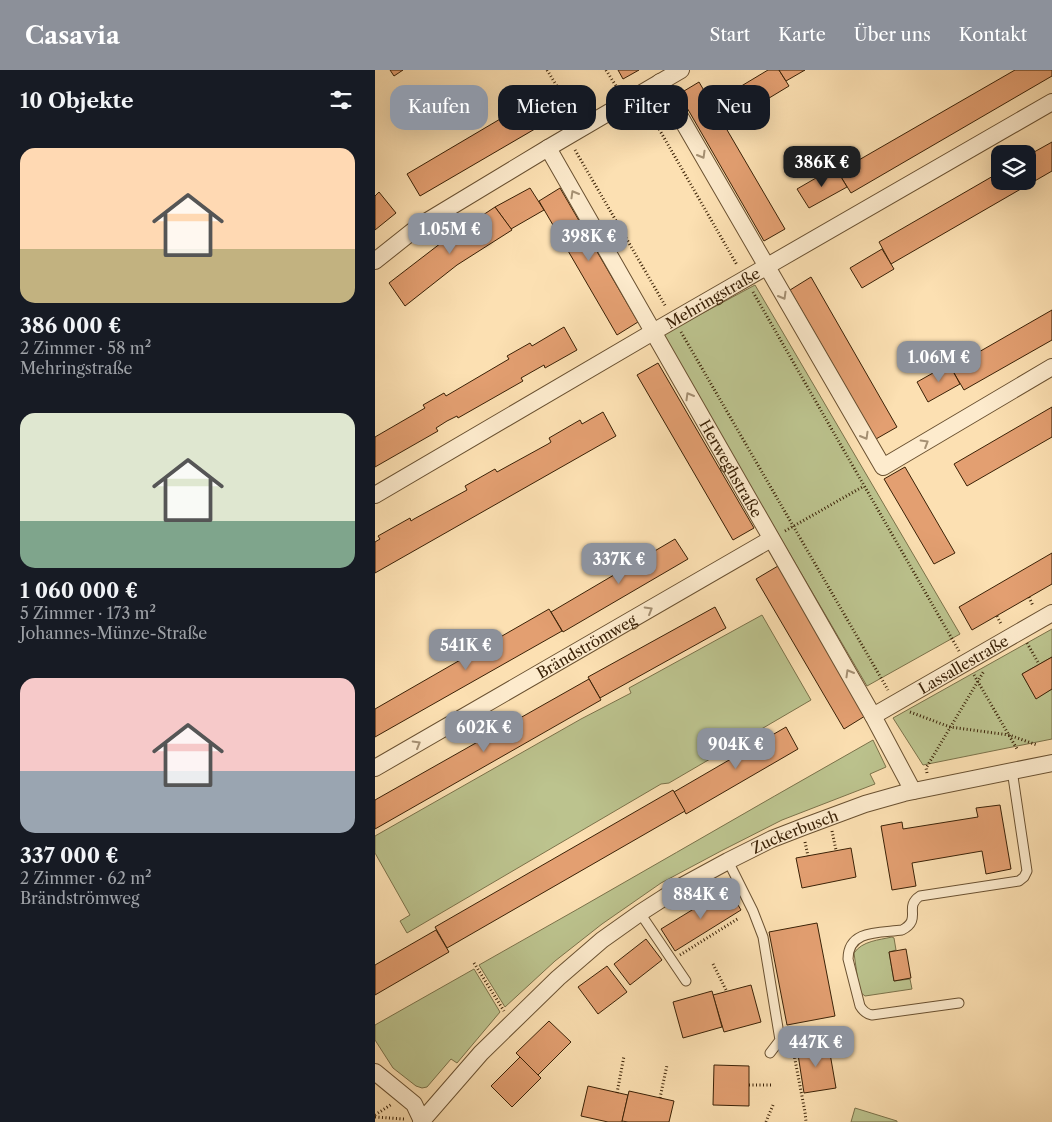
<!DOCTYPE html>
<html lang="de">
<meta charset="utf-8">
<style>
:root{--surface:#171b24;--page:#20242c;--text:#f1f3f6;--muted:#9ea1a6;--accent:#8c9099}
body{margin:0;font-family:"Libre Caslon Text",serif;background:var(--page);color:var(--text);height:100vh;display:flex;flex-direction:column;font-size:19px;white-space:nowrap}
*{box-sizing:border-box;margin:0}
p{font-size:16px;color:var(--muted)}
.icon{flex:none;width:28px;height:28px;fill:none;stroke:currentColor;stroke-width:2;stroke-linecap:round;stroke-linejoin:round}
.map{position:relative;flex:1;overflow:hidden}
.drawer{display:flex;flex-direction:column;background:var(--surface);width:375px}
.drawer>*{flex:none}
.banner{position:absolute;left:15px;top:15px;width:475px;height:45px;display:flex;gap:10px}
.controls{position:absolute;left:616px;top:75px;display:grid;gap:10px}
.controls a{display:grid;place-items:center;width:45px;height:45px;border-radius:10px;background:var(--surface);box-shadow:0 5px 20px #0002;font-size:25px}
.price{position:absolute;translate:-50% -42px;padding:0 11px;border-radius:10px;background:var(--accent);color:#fff;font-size:16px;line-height:32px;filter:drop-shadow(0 1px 2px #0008)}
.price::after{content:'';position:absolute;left:50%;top:30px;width:15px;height:11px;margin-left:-8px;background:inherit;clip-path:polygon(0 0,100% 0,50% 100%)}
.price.current{background:#222;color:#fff}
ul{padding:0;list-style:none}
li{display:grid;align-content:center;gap:10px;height:265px;padding:0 20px}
li span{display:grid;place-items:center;height:155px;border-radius:15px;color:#555}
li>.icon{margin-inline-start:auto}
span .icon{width:90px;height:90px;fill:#fffc;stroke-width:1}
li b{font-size:21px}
h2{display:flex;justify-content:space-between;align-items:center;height:60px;padding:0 20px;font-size:21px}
.pill{padding:0 18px;border-radius:15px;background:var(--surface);box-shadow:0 5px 20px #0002;font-size:18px;line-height:45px}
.pill.current{background:var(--accent);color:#fff}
header{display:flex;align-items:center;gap:30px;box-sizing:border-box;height:70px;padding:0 25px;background:var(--accent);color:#fff}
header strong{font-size:24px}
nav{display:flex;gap:28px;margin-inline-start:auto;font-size:18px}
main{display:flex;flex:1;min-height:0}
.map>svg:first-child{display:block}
.green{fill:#bcc38e;stroke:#7b724a}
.building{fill:#e39f71;stroke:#3a2106}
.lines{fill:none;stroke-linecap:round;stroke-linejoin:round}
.lane-casing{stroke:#6a5131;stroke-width:11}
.street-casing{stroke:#6a5131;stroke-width:18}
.path{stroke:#3a2106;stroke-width:3;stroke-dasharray:1 2.5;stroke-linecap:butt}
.lane{stroke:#fdebcd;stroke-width:9}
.street{stroke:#fdebcd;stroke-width:16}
.oneway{stroke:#a59073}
.labels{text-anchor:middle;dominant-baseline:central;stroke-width:4;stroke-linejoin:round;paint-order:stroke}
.street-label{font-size:15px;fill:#3a2106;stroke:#fdebcd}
</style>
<header>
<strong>Casavia</strong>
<nav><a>Start</a><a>Karte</a><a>Über uns</a><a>Kontakt</a></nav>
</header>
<main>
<section class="drawer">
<h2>10 Objekte<svg class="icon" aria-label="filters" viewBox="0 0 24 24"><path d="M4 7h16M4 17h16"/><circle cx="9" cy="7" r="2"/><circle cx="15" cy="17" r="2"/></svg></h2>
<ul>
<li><span style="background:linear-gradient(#ffd9b3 65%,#c2b280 0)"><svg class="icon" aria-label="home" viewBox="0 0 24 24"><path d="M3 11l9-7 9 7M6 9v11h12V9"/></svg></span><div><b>386 000 €</b><p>2 Zimmer · 58 m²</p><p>Mehringstraße</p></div></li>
<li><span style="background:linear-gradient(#dfe7d0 70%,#7fa58c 0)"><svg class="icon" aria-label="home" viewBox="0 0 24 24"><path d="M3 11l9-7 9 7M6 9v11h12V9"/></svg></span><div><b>1 060 000 €</b><p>5 Zimmer · 173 m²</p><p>Johannes-Münze-Straße</p></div></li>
<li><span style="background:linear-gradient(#f6c9c9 60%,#9aa5b1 0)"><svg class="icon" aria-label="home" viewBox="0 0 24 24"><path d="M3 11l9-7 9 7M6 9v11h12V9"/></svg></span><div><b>337 000 €</b><p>2 Zimmer · 62 m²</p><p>Brändströmweg</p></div></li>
</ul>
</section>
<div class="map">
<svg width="677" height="1052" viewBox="0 0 677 1052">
<rect width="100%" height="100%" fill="#fce0b2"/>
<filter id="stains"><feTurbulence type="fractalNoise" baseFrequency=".004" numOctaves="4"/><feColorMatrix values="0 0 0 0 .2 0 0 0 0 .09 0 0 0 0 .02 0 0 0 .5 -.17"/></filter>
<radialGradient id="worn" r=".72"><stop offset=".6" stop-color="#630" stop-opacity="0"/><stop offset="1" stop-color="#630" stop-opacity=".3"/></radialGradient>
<g class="green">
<path d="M380,215L585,564L492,616L287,265Z"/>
<path d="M387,545L436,630L294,713L286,714L32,863L25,851L35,845L0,783V766L206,649L256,623L254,618Z"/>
<path d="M677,559V587L647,604L661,628L677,619V669L548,695L518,648Z"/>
<path d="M498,670L511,697L495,704L500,714L407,750L346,781L286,813L227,854L180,891L130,937L104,895C236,821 367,744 498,670Z"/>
<path d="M517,867L519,868L521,880L514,882L519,911L535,909L537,919L490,926L485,922L484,919L479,883C487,871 504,870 517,867Z"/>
<path d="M99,899L125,942L82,993L76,989L52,1017L47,1018L41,1016L18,998L0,970V955Z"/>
<path d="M480,1038L522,1051V1052H476Z"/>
</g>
<g class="building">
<path d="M15,0H28L19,6Z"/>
<path d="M243,0H264L248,9Z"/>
<path d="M393,0H404L414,16L376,39L363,18Z"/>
<path d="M404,0H430L411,11Z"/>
<path d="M640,0H677V6L476,123L463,102Z"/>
<path d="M324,12L410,159L389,171L304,24Z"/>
<path d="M176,19L189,42L45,126L32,104Z"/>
<path d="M677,72V101L516,194L504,172L625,102V111H652V86Z"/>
<path d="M460,97L472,117L434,138L422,119Z"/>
<path d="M155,118L169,140L136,159L120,137Z"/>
<path d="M185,118L263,252L242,265L164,131Z"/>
<path d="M4,122L21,143L0,160V126Z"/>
<path d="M120,137L137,160L82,195L30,236L14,213L66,173Z"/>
<path d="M507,179L519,199L487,218L475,198Z"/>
<path d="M436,207L522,357L501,369L415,220Z"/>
<path d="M677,240V270L589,320L576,298Z"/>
<path d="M189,257L202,280L170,298L169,295L146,308L148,311L83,348L82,346L72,351L61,358L63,361L0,397V367L50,338L48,335L69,323L71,326L134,289L132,286L155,273L157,276Z"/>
<path d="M283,293L379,458L358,470L262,305Z"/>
<path d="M574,294L585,314L553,332L542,312Z"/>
<path d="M677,337V367L592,416L579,394Z"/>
<path d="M228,342L241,366L0,503V472L5,469L3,466L35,448L36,451L39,449L92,420L90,416L120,399L122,402L173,374L176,372L174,368L205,350L207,354Z"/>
<path d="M530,397L580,483L559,494L509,409Z"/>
<path d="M300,469L313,489L188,562L176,542Z"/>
<path d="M677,483V514L597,560L584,537Z"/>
<path d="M403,496L490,646L469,659L381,509Z"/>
<path d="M340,537L351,558L225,628L213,607Z"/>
<path d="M174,539L187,561L0,667V639Z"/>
<path d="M677,587V619L661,629L647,604Z"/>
<path d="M214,609L226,630L0,759V730Z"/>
<path d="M411,657L423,679L311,744L299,722Z"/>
<path d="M298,720L310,741L72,878L60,857Z"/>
<path d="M625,735L636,799L611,804L607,781L537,793L541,816L517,820L506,756L527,752L528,759L603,747L601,738Z"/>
<path d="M476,778L481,807L427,818L421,788Z"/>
<path d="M353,818L366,840L300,881L286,859Z"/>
<path d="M442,853L460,946L412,955L394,862Z"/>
<path d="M61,860L74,882L0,925V895Z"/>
<path d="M271,869L287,890L255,915L239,894Z"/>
<path d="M531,879L536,908L519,911L514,882Z"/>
<path d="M232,896L252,922L223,944L203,917Z"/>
<path d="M376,915L386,952L349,962L338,925Z"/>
<path d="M337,921L347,957L308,968L298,932Z"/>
<path d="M174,951L196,972L163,1005L141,983Z"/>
<path d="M453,972L461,1018L429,1023L422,978Z"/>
<path d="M145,987L166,1008L137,1037L116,1016Z"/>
<path d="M339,995L374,996V1036L338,1035Z"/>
<path d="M213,1016L253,1025L247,1052H233L206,1046Z"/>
<path d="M254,1021L299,1031L294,1052H253L247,1051Z"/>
</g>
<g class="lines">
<g class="lane-casing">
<g id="lane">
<path d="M353,791L378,841L388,867L405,970L395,983"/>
<path d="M265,843L311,911"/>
<path d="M584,933L497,945C491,944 488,941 485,936L473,889C473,859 506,863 527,860C548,849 528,837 545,826L644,811L649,807L652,801L637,700"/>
</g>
</g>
<g class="street-casing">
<g id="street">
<path d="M285,12L508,397L677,297"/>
<path id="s1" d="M173,78L498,646L538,721"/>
<path d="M0,191L44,156L173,78L306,0"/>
<path id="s2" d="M0,425L278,262L677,32"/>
<path id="s3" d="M498,646L677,543"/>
<path id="s4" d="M0,698L396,469"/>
<path d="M0,1002L39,1034L47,1051"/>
<path id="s5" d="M46,1052L106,983L183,908L227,870L265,843L307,816L353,791L397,769L428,757L490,734L529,723L677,693"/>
</g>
</g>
<g class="path">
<path d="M172,0L199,44"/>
<path d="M231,0L244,21"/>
<path d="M272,38L362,195"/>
<path d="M200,80L291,237"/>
<path d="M378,222L584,581"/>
<path d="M306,262L513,620"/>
<path d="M410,461L489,416"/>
<path d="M654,527L658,536"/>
<path d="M622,546L626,554"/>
<path d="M652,573L664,594"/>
<path d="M599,605L642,679"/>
<path d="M535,642L575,657L634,665L662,675"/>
<path d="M552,703L551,698L609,601"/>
<path d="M457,761L461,780"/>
<path d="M430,772L433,786"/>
<path d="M305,885L364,848"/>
<path d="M99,893L129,941"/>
<path d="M338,894L352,922"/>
<path d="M417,974L430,1042L431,1052"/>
<path d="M374,1015H397"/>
<path d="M242,1023L249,986"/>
<path d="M285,1028L292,995"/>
<path d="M0,1045L17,1034"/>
<path d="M0,1047L29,1049"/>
<path d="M391,1052L398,1035"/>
</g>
<use href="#lane" class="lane"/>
<use href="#street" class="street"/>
</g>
<defs><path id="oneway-chevron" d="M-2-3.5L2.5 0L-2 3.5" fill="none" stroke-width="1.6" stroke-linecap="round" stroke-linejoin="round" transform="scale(1.25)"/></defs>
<g class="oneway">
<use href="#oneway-chevron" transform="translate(327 85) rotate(60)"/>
<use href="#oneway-chevron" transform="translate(199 124) rotate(-120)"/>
<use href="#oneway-chevron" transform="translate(408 226) rotate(60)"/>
<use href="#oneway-chevron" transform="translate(314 326) rotate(-120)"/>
<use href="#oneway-chevron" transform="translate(490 366) rotate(60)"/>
<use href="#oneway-chevron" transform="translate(550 373) rotate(-31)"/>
<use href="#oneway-chevron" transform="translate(274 540) rotate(-30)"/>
<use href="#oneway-chevron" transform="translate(474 603) rotate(-120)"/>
<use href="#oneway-chevron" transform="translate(42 674) rotate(-30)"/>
</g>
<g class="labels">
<g class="street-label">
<text stroke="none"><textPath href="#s2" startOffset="391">Mehringstraße</textPath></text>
<text stroke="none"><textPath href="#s1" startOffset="369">Herweghstraße</textPath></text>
<text stroke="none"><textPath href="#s4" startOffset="244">Brändströmweg</textPath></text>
<text stroke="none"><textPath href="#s3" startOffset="104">Lassallestraße</textPath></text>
<text stroke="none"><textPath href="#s5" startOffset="479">Zuckerbusch</textPath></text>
</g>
</g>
<rect width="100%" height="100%" filter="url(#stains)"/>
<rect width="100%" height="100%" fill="url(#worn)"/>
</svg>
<div class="controls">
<a><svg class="icon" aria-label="layers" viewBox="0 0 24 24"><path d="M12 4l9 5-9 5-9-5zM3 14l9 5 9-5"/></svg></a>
</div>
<b class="price current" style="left:447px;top:118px">386K €</b>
<b class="price" style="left:75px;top:185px">1.05M €</b>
<b class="price" style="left:214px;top:192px">398K €</b>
<b class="price" style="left:564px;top:313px">1.06M €</b>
<b class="price" style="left:244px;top:515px">337K €</b>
<b class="price" style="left:91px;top:601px">541K €</b>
<b class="price" style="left:109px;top:683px">602K €</b>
<b class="price" style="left:361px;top:700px">904K €</b>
<b class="price" style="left:326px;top:850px">884K €</b>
<b class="price" style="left:441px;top:998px">447K €</b>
<div class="banner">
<a class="pill current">Kaufen</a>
<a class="pill">Mieten</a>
<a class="pill">Filter</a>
<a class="pill">Neu</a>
</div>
</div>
</main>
